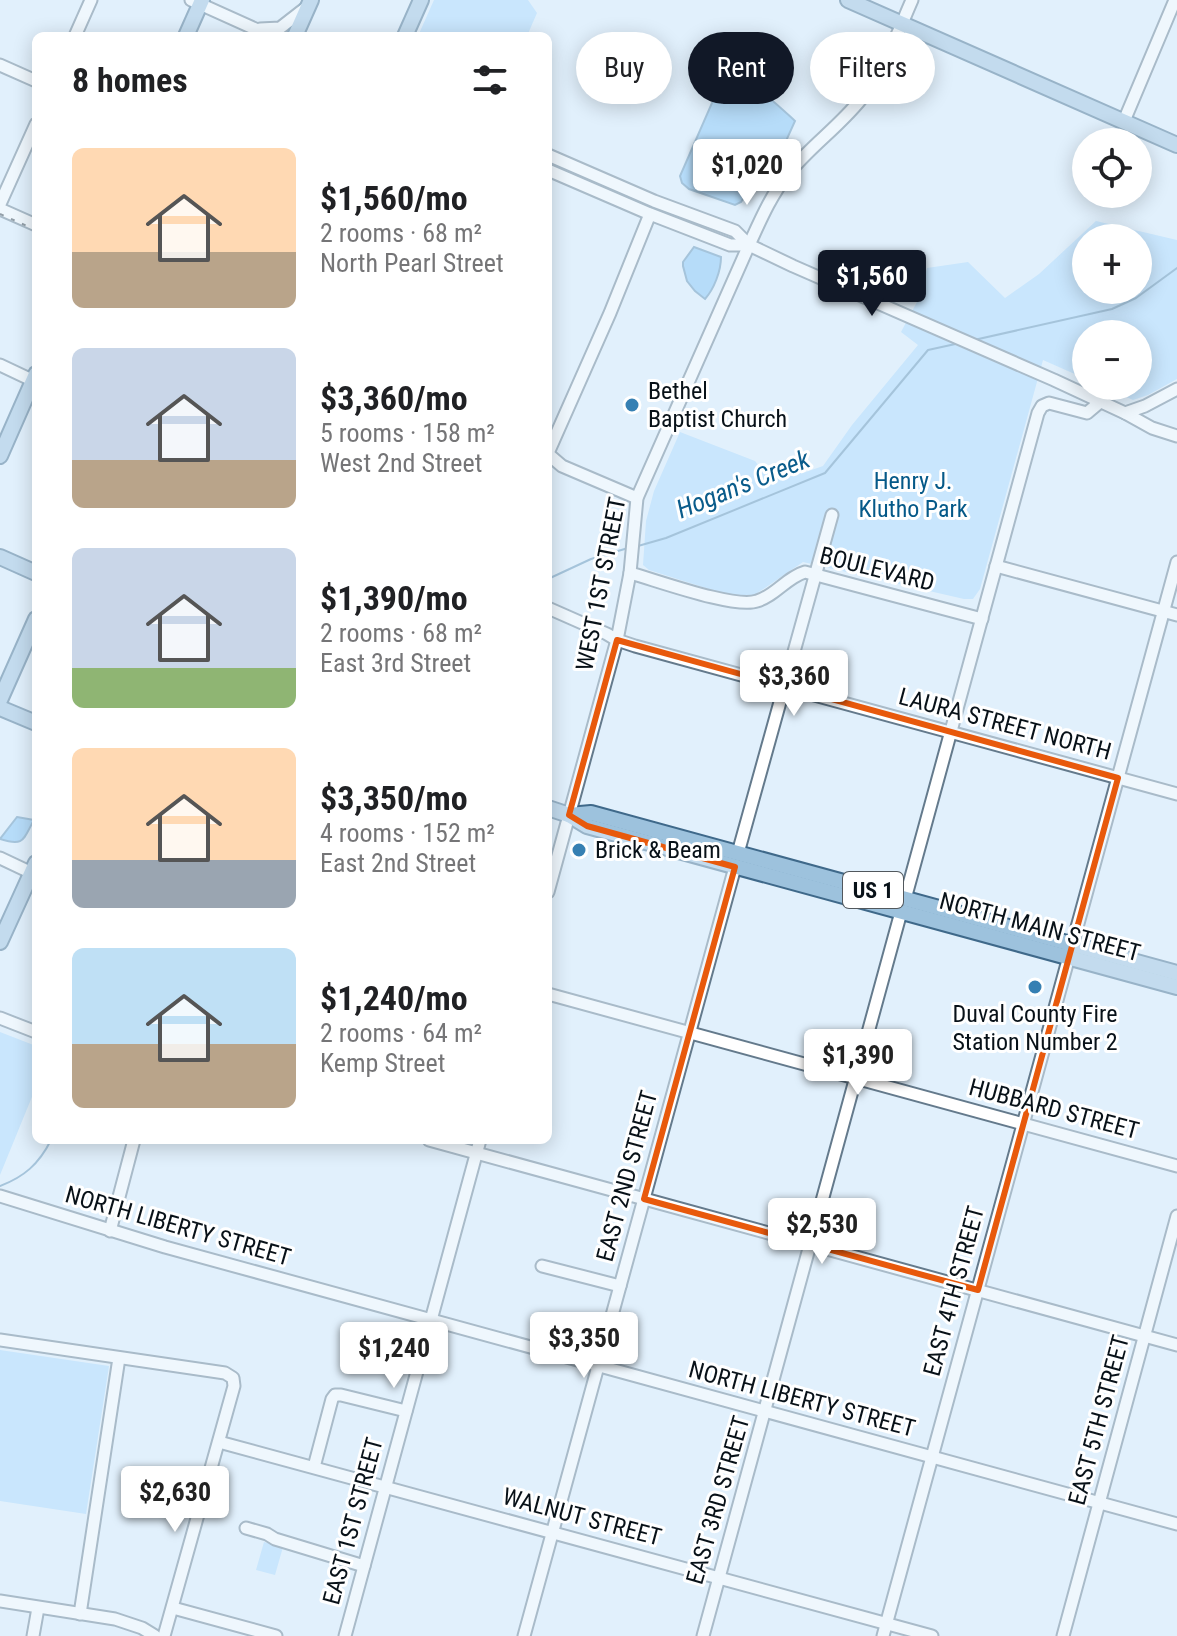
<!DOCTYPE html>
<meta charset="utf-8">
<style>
:root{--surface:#fff;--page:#f2f2f2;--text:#202124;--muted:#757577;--accent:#111827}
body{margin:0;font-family:"Roboto Condensed",sans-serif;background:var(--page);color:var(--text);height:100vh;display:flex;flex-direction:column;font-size:30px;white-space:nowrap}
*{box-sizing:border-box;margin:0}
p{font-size:26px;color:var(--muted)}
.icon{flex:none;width:44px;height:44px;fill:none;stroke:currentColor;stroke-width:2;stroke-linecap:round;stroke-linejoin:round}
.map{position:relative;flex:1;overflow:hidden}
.details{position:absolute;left:32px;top:32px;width:520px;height:1112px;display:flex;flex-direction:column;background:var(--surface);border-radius:12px;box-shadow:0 4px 20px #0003}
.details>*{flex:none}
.hud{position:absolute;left:576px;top:32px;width:480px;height:72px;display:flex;gap:16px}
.controls{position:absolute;left:1072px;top:128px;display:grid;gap:16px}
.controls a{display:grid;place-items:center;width:80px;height:80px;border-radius:50%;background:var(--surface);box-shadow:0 4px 20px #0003;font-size:40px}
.price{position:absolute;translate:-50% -68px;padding:0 18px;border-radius:8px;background:#fff;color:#222;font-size:26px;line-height:52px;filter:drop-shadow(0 2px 4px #0008)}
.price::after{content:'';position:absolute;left:50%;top:48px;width:24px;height:18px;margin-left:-12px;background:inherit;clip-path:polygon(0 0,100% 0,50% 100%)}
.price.selected{background:var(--accent);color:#fff}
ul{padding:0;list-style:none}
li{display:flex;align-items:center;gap:24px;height:200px;padding:0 40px}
li span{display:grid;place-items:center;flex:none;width:224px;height:160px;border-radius:12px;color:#555}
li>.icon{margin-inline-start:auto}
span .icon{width:96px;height:96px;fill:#fffc;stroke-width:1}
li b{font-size:34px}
h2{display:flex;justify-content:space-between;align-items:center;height:96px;padding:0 40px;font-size:34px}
.pill{padding:0 28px;border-radius:36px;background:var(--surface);box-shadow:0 4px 20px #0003;font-size:28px;line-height:72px}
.pill.selected{background:var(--accent);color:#fff}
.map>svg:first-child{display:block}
.green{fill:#aad9fe;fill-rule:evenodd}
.water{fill:#80c3f7;stroke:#5c8eb4;stroke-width:2}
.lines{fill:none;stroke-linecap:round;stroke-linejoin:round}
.stream{stroke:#5c8eb4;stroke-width:2}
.minor-casing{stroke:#647a8c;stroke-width:15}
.major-casing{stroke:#3f698a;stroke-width:18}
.minor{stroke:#fff;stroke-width:11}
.major{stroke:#9dc2dd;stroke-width:14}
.rail{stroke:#313b43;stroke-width:2;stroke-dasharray:4 8;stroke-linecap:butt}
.marked{fill:none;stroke:#e8590c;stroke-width:6;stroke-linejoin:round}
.poi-dot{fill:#3680b3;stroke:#fff;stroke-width:3}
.labels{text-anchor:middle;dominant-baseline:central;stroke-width:6;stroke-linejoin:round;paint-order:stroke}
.shield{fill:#fff;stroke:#52585d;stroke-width:2}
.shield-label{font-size:22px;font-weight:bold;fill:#081118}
.poi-label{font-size:24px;fill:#081118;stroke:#fff;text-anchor:start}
.park-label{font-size:24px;fill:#055988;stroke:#fff}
.street-label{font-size:24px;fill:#081118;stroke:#fff}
.water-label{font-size:26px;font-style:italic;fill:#0a5c8b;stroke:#fff}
</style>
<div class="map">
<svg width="1177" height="1636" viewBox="0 0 1177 1636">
<rect width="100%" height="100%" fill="#e1f0fc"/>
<g class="green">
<path d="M434,0H528L537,13L527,36H418Z"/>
<path d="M1096,221L1177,240V379L1148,395L1133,400L1102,386H1138V334H1086V379L1043,360L980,589L973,599H964L803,562L753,596L734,597L649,570L643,565L646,521L654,491L680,432L755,461L759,466L783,473L787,468L803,473L823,466L852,425L918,345L901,332L918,300L927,268L968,262L1005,298L1039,274ZM1086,238H1138V290H1086Z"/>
<path d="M0,1032L36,1046V1087L0,1175Z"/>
<path d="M0,1350L109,1366L86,1514L0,1501Z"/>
<path d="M264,1542L283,1547L275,1575L256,1570Z"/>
</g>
<g class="water">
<path d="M733,80L740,81L746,85C759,86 784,111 795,121L786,141L762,169L741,202L735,205L689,189L682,183L680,176L715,96L725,85Z"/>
<path d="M694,247L721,257C721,271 714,289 705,299L695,291L687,281L683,266V262Z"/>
<path d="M17,817L34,820C23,839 25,847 0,839Z"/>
</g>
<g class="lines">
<g class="stream">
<path d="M974,340L1112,309L1136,298L1177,268"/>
<path d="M638,546L666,538L825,473L928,350L960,343"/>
<path d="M548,579L591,559L628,548"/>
<path d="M0,1186C24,1177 39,1164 51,1140"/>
</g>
<g class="minor-casing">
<g id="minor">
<path d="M191,0L271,36"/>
<path d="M260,29L280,28L307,7"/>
<path d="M75,36L91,0"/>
<path d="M0,65L36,81"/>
<path d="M1124,121L1175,0"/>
<path d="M548,155L654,201L735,231L749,245L793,266L1054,380L1125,413L1152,428L1177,436"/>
<path d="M548,170L650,214L730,245H749"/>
<path d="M0,204L36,124"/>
<path d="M0,209L36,225"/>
<path d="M0,365L36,382"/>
<path d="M1125,413L1145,406L1177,389"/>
<path d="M548,453L610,313L650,214"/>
<path d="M548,454L562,466L637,498"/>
<path d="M996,566L1177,615"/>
<path d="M630,573C656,580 735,609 757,601C775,596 787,577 805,572L982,619"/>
<path d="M548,608L607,634L617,640L635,646L1177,794"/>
<path d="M738,853L832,515"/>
<path d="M0,858L36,875"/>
<path d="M548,892L617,640L630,573L637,498L749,245C760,221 771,195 788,174C811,145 843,124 865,94C886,65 898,32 912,0"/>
<path d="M905,899L1038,413L1042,406L1049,403L1087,413L1100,402"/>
<path d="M548,994L1177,1166"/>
<path d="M0,1018L36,1032"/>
<path d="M429,1140L1177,1345"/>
<path d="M0,1196L165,1247L1177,1524"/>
<path d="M110,1231L134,1140"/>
<path d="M542,1266L620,1286"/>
<path d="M0,1340L225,1373L233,1378L234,1386L164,1636"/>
<path d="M219,1442L932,1636"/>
<path d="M314,1467L332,1399L335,1395H341L406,1411"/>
<path d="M246,1528L267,1534L275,1539L364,1566"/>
<path d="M0,1601L115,1619L142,1628L155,1636"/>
<path d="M173,1608L276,1636"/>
<path d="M80,1614L119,1358"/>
<path d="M33,1636L38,1608"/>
<path d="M345,1636L480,1140"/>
<path d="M524,1636L735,867"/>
<path d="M703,1636L901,912"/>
<path d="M883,1636L1177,562"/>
<path d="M1063,1636L1177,1216"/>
</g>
</g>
<g class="major-casing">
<g id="major">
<path d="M848,0L1177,145"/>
<path d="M186,36L202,0"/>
<path d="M295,36L311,0"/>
<path d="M405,36L421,0"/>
<path d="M0,456L36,374"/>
<path d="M0,557L36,573"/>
<path d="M0,700L36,619"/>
<path d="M0,708L36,723"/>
<path d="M548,808L569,815L587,826L1177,987"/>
<path d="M569,815L591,813L1177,973"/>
<path d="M0,942L36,863"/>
</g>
</g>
<use href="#minor" class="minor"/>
<use href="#major" class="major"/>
<path class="rail" d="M0,214L36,230"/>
</g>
<path d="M0 0H1177V1636H0ZM617,640L1118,778L978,1290L644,1199L735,867L587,826L569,815Z" fill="#e1f0fc" fill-opacity=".55" fill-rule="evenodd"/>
<path class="marked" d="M617,640L1118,778L978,1290L644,1199L735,867L587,826L569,815Z"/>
<g class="poi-dot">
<circle cx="632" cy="405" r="8"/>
<circle cx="579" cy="850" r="8"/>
<circle cx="1035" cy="987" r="8"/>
</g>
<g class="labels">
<rect class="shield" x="843" y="872" width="60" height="36" rx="6"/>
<g class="shield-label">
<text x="873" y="890">US 1</text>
</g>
<g class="poi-label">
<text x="648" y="391">Bethel<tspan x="648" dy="28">Baptist Church</tspan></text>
<text x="595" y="850">Brick &amp; Beam</text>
<text x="1035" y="1014" text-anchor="middle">Duval County Fire<tspan x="1035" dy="28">Station Number 2</tspan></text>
</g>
<g class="park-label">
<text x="913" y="481">Henry J.<tspan x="913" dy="28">Klutho Park</tspan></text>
</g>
<g class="street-label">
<text transform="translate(877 569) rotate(14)">BOULEVARD</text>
<text transform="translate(601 584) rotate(-79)">WEST 1ST STREET</text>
<text transform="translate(1005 724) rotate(15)">LAURA STREET NORTH</text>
<text transform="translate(1040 927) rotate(15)">NORTH MAIN STREET</text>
<text transform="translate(1054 1109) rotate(15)">HUBBARD STREET</text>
<text transform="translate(627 1176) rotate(-75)">EAST 2ND STREET</text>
<text transform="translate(178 1226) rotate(16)">NORTH LIBERTY STREET</text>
<text transform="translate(954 1291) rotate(-75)">EAST 4TH STREET</text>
<text transform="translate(802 1399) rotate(15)">NORTH LIBERTY STREET</text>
<text transform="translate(1099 1420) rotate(-75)">EAST 5TH STREET</text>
<text transform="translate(718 1500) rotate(-74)">EAST 3RD STREET</text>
<text transform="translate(582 1517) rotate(15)">WALNUT STREET</text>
<text transform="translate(353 1521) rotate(-75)">EAST 1ST STREET</text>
</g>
<g class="water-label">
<text transform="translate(743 484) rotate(-22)">Hogan's Creek</text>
</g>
</g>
</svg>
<div class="controls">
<a><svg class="icon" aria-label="locate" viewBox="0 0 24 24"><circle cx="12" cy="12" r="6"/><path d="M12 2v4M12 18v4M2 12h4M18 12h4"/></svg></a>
<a>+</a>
<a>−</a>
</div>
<b class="price" style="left:747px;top:207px">$1,020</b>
<b class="price selected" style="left:872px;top:318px">$1,560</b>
<b class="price" style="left:794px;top:718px">$3,360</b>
<b class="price" style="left:858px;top:1097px">$1,390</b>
<b class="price" style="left:822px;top:1266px">$2,530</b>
<b class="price" style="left:584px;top:1380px">$3,350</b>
<b class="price" style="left:394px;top:1390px">$1,240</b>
<b class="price" style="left:175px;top:1534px">$2,630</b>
<div class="hud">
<a class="pill">Buy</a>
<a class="pill selected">Rent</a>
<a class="pill">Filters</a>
</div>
<section class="details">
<h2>8 homes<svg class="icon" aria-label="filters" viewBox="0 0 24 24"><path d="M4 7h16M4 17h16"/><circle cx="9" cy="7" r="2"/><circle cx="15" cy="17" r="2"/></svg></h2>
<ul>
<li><span style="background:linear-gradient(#ffd9b3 65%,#b9a48a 0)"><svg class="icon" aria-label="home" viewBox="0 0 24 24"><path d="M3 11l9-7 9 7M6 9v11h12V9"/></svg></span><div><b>$1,560/mo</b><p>2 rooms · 68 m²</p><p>North Pearl Street</p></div></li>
<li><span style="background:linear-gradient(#c9d6e8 70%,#b9a48a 0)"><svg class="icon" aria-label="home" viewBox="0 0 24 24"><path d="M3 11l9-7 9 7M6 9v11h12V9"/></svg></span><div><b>$3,360/mo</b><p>5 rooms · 158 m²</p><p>West 2nd Street</p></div></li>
<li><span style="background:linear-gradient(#c9d6e8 75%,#8fb573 0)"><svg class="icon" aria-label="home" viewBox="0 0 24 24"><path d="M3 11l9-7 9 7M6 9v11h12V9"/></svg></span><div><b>$1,390/mo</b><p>2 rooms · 68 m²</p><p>East 3rd Street</p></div></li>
<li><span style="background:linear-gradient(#ffd9b3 70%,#9aa5b1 0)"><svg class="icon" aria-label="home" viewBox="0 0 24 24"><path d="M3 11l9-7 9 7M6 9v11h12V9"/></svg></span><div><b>$3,350/mo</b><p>4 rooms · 152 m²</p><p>East 2nd Street</p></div></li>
<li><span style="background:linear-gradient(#bfe0f5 60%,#b9a48a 0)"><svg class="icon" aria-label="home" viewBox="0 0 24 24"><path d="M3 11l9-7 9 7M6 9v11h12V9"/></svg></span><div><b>$1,240/mo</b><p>2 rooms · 64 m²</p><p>Kemp Street</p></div></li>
</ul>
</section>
</div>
